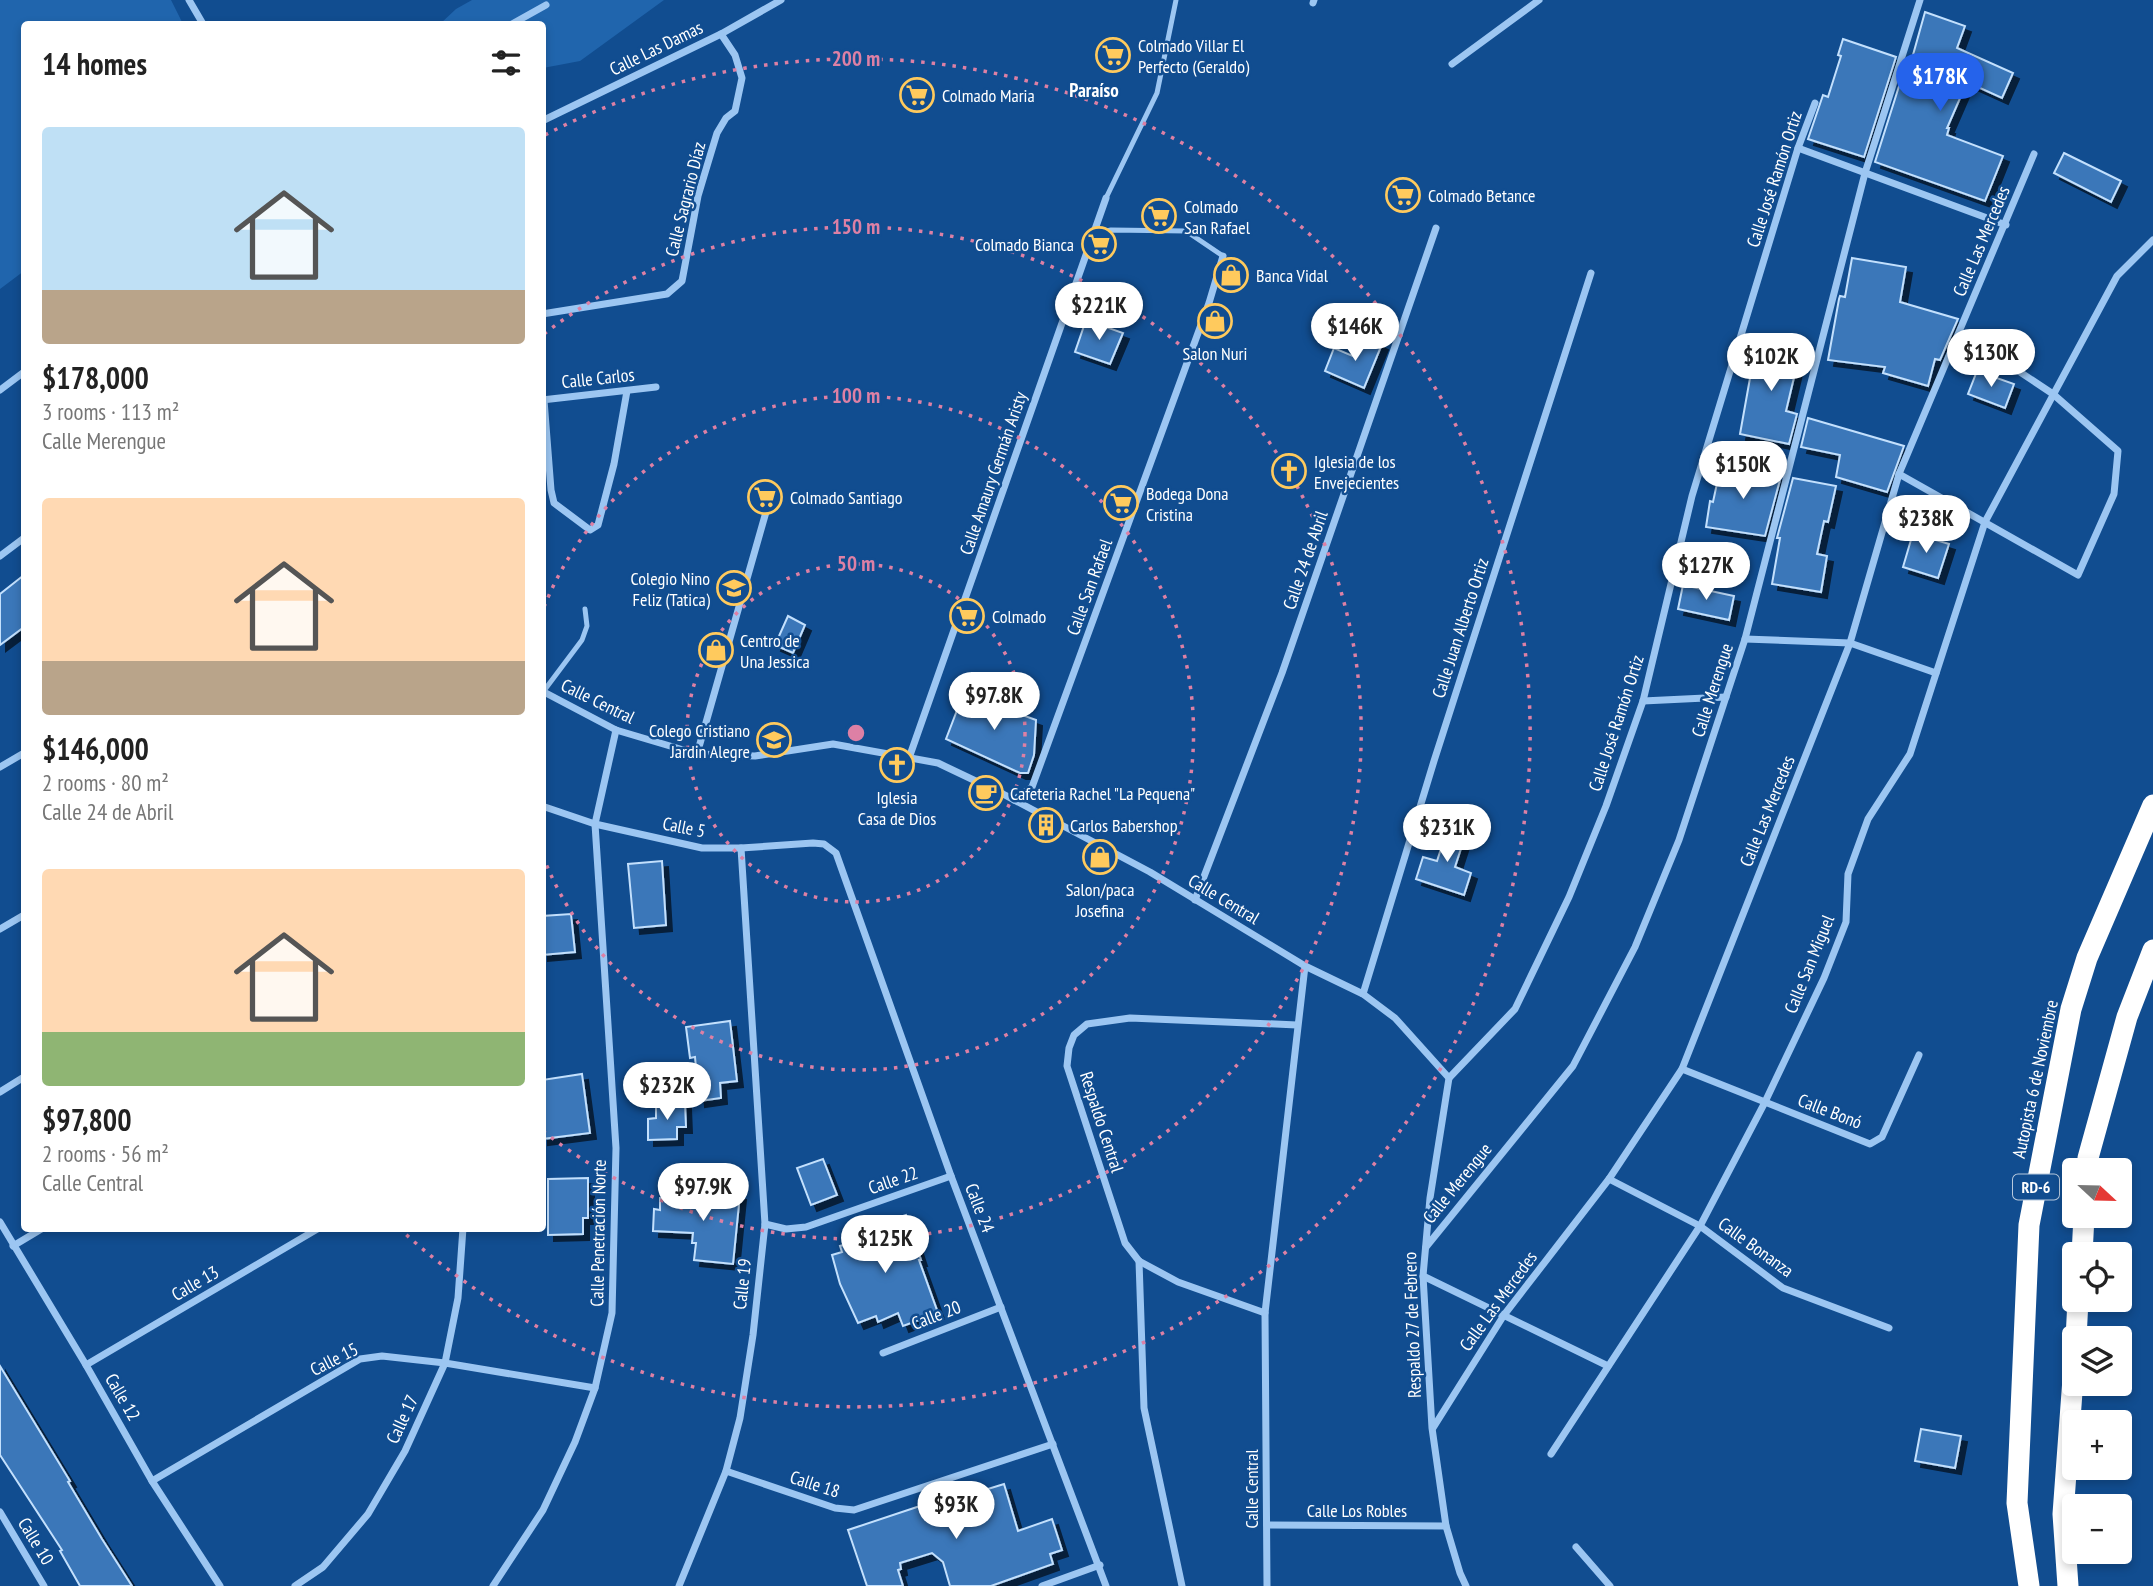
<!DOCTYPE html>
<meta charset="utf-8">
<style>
:root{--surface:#fff;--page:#f2f2f2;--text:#222;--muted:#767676;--accent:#2563eb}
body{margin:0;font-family:"PT Sans Narrow",sans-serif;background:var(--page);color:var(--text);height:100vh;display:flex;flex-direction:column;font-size:26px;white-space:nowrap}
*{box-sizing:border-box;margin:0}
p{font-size:23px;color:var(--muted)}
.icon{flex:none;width:38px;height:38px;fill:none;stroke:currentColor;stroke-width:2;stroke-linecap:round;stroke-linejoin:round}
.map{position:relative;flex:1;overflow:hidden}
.panel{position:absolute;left:21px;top:21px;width:525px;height:1211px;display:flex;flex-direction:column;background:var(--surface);border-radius:7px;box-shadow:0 4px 10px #0003}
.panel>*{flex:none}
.needle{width:46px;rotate:112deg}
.fabs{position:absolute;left:2062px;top:1158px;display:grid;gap:14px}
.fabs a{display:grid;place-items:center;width:70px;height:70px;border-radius:7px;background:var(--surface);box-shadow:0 4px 10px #0003;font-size:35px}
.price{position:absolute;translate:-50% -60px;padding:0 16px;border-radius:24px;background:#fff;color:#222;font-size:23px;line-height:46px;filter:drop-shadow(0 2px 4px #0008)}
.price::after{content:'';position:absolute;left:50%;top:42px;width:21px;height:16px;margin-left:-10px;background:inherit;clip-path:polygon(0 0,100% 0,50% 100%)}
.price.active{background:var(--accent);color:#fff}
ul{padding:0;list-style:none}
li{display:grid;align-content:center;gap:14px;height:371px;padding:0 21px}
li span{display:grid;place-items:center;height:217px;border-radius:7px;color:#555}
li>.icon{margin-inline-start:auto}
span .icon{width:126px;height:126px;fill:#fffc;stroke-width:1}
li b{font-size:30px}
h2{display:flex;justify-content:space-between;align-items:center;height:84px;padding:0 21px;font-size:30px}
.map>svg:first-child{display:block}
.green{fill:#2065ad}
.building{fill:#3a77b9;stroke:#c3e0fd;stroke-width:2;filter:url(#shadow)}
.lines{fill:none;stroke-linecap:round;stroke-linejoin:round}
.lane{stroke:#9cc6f2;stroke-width:5}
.street{stroke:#9cc6f2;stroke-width:7}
.highway{stroke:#fff;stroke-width:21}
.ring{fill:none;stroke:#dd80a5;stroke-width:3.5;stroke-dasharray:3.5 7}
.labels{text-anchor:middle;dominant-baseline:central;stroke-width:5;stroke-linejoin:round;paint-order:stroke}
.shield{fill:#114d90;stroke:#b8cade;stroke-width:2}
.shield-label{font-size:16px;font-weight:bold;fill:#fff}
.poi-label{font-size:18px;fill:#fff;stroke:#114d90;text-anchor:start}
.street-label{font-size:18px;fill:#fff;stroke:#114d90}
.neighbourhood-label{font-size:19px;font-weight:bold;fill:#fff;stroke:#114d90}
.centre{fill:#dd80a5;stroke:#114d90;stroke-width:3.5}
.ring-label{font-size:21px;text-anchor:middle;font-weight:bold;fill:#dd80a5;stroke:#114d90;stroke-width:5;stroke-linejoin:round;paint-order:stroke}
</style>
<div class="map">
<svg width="2153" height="1586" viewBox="0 0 2153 1586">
<defs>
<filter id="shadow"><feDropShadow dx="6" dy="6" stdDeviation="0" flood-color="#0009"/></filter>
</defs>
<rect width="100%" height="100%" fill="#114d90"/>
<g class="green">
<path d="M0,0H171L183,24H24V271L0,289Z"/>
<path d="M472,0H664L580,61L543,68L542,24H440L456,9Z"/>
</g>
<g class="building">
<path d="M1925,12L1965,26L1957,48L2013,73L2002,98L1967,82L1947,128H1949L1947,135L2003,156L1985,201L1875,162L1907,61L1911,62Z"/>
<path d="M1843,39L1896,57L1864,157L1808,139L1823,95L1828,97L1841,56L1838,55Z"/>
<path d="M2064,153L2121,181L2111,202L2054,173Z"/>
<path d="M1852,258L1906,267L1900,302L1958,319L1940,360L1935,359L1928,386L1883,373L1885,367L1828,360L1839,299L1840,296L1845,297Z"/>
<path d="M1086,320L1123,333L1110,364L1075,352Z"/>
<path d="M1364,336L1382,344L1364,388L1325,371L1334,348L1355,357Z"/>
<path d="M1757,339L1801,348L1786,411L1797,414L1789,444L1740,434Z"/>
<path d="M1977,371L2014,384L2005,408L1968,394Z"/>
<path d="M1808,418L1904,446L1887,492L1836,477L1840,455L1801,447Z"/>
<path d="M1721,465L1781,476L1765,536L1706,527L1710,501L1713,502Z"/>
<path d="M1793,478L1836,486L1828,522L1824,521L1817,554L1827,556L1821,592L1772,584L1780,538H1777Z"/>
<path d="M1913,533L1949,544L1938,578L1903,567Z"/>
<path d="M24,575V627L0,645V594Z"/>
<path d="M1683,585L1734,596L1729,620L1678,609Z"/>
<path d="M788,616L805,625L793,653L775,645Z"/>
<path d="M966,687L988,696L986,702L1036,720L1034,755L1028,773H1020L946,739Z"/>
<path d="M1449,824L1467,830L1455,867L1471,873L1464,895L1416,879L1423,857L1437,861Z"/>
<path d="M662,861L666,925L634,928L628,864Z"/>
<path d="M571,914L575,952L542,955V916Z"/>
<path d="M730,1021L737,1081L720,1083L721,1098L699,1101L695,1057L690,1058L686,1027Z"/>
<path d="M582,1074L590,1133L542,1139V1080Z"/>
<path d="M685,1103L686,1127H677V1139L648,1140V1119L656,1118V1104Z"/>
<path d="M823,1159L837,1195L811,1205L797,1168Z"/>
<path d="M588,1178V1218H583V1234L548,1235V1179Z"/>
<path d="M702,1190L740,1194L733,1264L694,1260L696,1243H692L693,1233L653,1231L654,1209L660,1210V1198L700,1201Z"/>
<path d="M906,1215L921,1260H919L938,1313L903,1326L898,1313L878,1322L876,1316L858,1323L840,1284L832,1255L842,1252L840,1246L869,1237L866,1228Z"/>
<path d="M0,1366L70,1481L68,1482L102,1539L132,1586H80L60,1551L62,1550L0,1455Z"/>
<path d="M1921,1429L1961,1436L1955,1468L1915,1461Z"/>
<path d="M1004,1484L1018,1531L1052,1519L1062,1550L1050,1554L1053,1564L991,1586H950L943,1562L932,1553L900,1563L901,1569L898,1570L903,1586H867L848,1530L923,1505L961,1495L962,1497Z"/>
</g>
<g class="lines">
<g class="lane">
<path d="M1106,198L1157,93L1176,0"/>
<path d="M1094,234L1111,230L1186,231L1223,256"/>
<path d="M543,692L582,640L587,626L585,609"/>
</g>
<g class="street">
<path d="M189,0L203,24"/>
<path d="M1313,3L1314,0"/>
<path d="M512,24L546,5"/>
<path d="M1452,64L1539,0"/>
<path d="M542,121L721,34L781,0"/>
<path d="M1798,148L2006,225"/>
<path d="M542,314L667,294L682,281L698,196L707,166L717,133L726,118L735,111L742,78L735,55L721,34"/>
<path d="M0,390L24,372"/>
<path d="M542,400L656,387"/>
<path d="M544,400L551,490L554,503L590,530L598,525L614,464L627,391"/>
<path d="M1899,474L2078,575L2114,494L2118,451L2053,394L1960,332"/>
<path d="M0,556L24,538"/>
<path d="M1745,639L1850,643L1936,673"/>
<path d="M542,691L616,730L697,754L755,756L833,744L938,763L1003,794L1150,872L1305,966L1363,994L1395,1018L1449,1078L1430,1198L1423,1276L1432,1428L1446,1526L1460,1573L1466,1586"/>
<path d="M1643,701L1726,697"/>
<path d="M697,754L770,498"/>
<path d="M909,758L1106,198"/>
<path d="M0,767L24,753"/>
<path d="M1014,800L1032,787L1209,303L1223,256"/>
<path d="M542,806L595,824L702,848H741L813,843L824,844L836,853L951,1176L1106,1586"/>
<path d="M1195,900L1282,673L1436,228"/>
<path d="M0,929L24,915"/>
<path d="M1363,994L1434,761L1591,273"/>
<path d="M1682,1069L1870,1144L1882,1137L1919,1055"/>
<path d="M1449,1078L1515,1009L1569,897L1606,806L1643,701L1692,496L1798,148L1815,103"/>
<path d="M0,1092L24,1077"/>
<path d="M1609,1179L1700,1226L1783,1288L1889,1328"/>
<path d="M0,1222L86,1365L152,1481L220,1586"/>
<path d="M765,1224L786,1229L806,1227L951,1176"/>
<path d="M13,1246L43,1228"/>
<path d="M1426,1247L1573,1066L1635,947L1679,840L1745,639L1865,173L1920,0"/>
<path d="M1139,1261L1144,1408L1182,1586"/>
<path d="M1423,1276L1608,1366"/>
<path d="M1265,1313L1178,1282L1139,1261L1125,1243L1067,1066L1069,1048L1074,1035L1087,1024L1130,1018L1297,1025"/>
<path d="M883,1353L1001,1307"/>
<path d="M86,1365L319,1228"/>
<path d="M1433,1428L1504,1315L1609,1179L1682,1069L1850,643L1899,474L2034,154"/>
<path d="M1551,1454L1700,1226L1765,1102L1824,978L1846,922L1848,874L1868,819L1910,754L1985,522L2117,276L2153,240"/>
<path d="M726,1471L835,1508L854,1510L1053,1444"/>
<path d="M152,1481L360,1359L382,1356L445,1363L595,1388"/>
<path d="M0,1512L44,1586"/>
<path d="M1267,1525L1446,1526"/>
<path d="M1576,1547L1610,1586"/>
<path d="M295,1586L323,1567L368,1514L405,1451L445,1363L458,1298L463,1228"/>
<path d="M493,1586L543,1510L575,1442L595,1388L612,1313L616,1148L595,824L616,730"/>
<path d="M679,1586L726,1471L740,1418L753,1335L765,1224L741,848"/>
<path d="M1042,1586L1100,1565"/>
<path d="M1267,1586L1265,1313L1305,966"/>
</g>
<g class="highway">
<path d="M2088,1171V1158L2127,1017L2153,950"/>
<path d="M2082,1255L2084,1216"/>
<path d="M2076,1339L2078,1300"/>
<path d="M2029,1586L2017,1503L2029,1225L2071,1009L2087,958L2153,805"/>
<path d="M2068,1586L2063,1514L2074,1365"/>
</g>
</g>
<g class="ring">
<circle cx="856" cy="733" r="169"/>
<path d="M544 607A337 337 0 1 1 544 859"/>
<path d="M544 334A506 506 0 1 1 544 1132"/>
<path d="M545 135A674 674 0 1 1 401 1230"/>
</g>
<defs>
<g id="supermarket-ring" transform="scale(1.75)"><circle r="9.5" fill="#114d90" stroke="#ffca5d" stroke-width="1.5"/><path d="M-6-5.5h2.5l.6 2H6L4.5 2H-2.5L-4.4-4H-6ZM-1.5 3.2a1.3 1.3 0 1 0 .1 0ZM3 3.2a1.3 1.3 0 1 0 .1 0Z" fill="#ffca5d"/></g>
<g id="shop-ring" transform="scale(1.75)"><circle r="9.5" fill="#114d90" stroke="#ffca5d" stroke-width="1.5"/><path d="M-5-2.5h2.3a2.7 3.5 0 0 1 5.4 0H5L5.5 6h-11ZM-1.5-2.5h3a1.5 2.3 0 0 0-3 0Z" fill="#ffca5d"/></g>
<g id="church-ring" transform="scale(1.75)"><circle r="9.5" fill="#114d90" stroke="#ffca5d" stroke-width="1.5"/><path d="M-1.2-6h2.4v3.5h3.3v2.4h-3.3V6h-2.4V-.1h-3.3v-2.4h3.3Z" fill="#ffca5d"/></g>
<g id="school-ring" transform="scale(1.75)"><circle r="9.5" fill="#114d90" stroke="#ffca5d" stroke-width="1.5"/><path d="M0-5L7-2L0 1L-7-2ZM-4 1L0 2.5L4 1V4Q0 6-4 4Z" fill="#ffca5d"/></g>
<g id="cafe-ring" transform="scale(1.75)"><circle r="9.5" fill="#114d90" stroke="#ffca5d" stroke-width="1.5"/><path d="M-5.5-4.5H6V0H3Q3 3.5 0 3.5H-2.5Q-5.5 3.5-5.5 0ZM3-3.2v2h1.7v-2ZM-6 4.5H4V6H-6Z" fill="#ffca5d"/></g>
<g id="building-ring" transform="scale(1.75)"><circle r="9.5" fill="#114d90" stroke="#ffca5d" stroke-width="1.5"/><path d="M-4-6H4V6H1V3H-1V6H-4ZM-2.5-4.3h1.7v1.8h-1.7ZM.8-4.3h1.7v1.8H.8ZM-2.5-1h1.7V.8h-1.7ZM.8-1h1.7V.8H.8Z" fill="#ffca5d"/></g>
</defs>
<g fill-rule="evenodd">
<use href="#supermarket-ring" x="1113" y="55"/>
<use href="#supermarket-ring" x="917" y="95"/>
<use href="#supermarket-ring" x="1403" y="195"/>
<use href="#supermarket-ring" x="1159" y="216"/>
<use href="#supermarket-ring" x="1099" y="244"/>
<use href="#shop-ring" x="1231" y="275"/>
<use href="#shop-ring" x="1215" y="321"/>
<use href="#church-ring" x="1289" y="471"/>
<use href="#supermarket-ring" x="765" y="497"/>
<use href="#supermarket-ring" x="1121" y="503"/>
<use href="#school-ring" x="734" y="588"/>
<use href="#supermarket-ring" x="967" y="616"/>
<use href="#shop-ring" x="716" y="650"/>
<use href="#school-ring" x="774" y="740"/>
<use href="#church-ring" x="897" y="765"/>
<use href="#cafe-ring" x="986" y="793"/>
<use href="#building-ring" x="1046" y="825"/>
<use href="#shop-ring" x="1100" y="857"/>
</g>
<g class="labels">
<rect class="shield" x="2013" y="1174.5" width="46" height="25" rx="5"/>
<g class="shield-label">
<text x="2036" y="1187">RD-6</text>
</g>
<g class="poi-label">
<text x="1138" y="45">Colmado Villar El<tspan x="1138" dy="21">Perfecto (Geraldo)</tspan></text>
<text x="942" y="95">Colmado Maria</text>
<text x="1428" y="195">Colmado Betance</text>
<text x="1184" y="206">Colmado<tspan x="1184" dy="21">San Rafael</tspan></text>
<text x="1074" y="244" text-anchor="end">Colmado Bianca</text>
<text x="1256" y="275">Banca Vidal</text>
<text x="1215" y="353" text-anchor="middle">Salon Nuri</text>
<text x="1314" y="461">Iglesia de los<tspan x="1314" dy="21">Envejecientes</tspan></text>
<text x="1146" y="493">Bodega Dona<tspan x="1146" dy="21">Cristina</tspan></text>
<text x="790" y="497">Colmado Santiago</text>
<text x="710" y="578" text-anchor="end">Colegio Nino<tspan x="710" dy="21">Feliz (Tatica)</tspan></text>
<text x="992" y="616">Colmado</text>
<text x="740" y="640">Centro de<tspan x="740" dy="21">Una Jessica</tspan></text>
<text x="750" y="730" text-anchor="end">Colego Cristiano<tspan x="750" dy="21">Jardin Alegre</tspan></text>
<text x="1010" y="793">Cafeteria Rachel "La Pequena"</text>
<text x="897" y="797" text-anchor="middle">Iglesia<tspan x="897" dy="21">Casa de Dios</tspan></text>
<text x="1070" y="825">Carlos Babershop</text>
<text x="1100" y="889" text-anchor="middle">Salon/paca<tspan x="1100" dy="21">Josefina</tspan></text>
</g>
<g class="street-label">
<text transform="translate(656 48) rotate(-26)">Calle Las Damas</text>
<text transform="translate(1774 179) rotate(-72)">Calle José Ramón Ortiz</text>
<text transform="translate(685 199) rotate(-76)">Calle Sagrario Díaz</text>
<text transform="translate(1981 241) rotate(-67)">Calle Las Mercedes</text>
<text transform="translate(598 378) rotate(-6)">Calle Carlos</text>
<text transform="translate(993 473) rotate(-71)">Calle Amaury Germán Aristy</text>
<text transform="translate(1305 560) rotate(-71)">Calle 24 de Abril</text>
<text transform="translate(1089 587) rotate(-70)">Calle San Rafael</text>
<text transform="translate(1460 628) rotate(-72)">Calle Juan Alberto Ortiz</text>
<text transform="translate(1712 690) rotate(-72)">Calle Merengue</text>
<text transform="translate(598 701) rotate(26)">Calle Central</text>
<text transform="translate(1616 723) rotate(-72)">Calle José Ramón Ortiz</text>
<text transform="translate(1767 811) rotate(-68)">Calle Las Mercedes</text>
<text transform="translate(684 827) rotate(11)">Calle 5</text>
<text transform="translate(1224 899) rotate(31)">Calle Central</text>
<text transform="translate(1809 964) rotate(-68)">Calle San Miguel</text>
<text transform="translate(2035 1079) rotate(-78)">Autopista 6 de Noviembre</text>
<text transform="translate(1830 1111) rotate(21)">Calle Bonó</text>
<text transform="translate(1102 1122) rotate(72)">Respaldo Central</text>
<text transform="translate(893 1180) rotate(-19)">Calle 22</text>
<text transform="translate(1457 1183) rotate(-51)">Calle Merengue</text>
<text transform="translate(980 1208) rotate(69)">Calle 24</text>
<text transform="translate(598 1233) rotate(-89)">Calle Penetración Norte</text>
<text transform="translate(1756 1247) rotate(36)">Calle Bonanza</text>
<text transform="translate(195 1283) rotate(-30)">Calle 13</text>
<text transform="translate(742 1284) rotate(-84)">Calle 19</text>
<text transform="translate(1498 1301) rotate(-54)">Calle Las Mercedes</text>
<text transform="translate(936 1315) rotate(-21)">Calle 20</text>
<text transform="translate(1412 1325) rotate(-92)">Respaldo 27 de Febrero</text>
<text transform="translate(334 1359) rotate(-27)">Calle 15</text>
<text transform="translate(123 1397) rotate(60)">Calle 12</text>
<text transform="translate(402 1419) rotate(-65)">Calle 17</text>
<text transform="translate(815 1484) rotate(18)">Calle 18</text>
<text transform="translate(1251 1489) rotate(-90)">Calle Central</text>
<text x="1357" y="1510">Calle Los Robles</text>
<text transform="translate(36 1541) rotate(59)">Calle 10</text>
</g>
<g class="neighbourhood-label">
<text x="1094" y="90">Paraíso</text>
</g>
</g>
<circle cx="856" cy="733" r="10" class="centre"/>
<g class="ring-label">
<text x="856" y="66">200 m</text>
<text x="856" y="234">150 m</text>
<text x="856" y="403">100 m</text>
<text x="856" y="571">50 m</text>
</g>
</svg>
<div class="fabs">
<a><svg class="needle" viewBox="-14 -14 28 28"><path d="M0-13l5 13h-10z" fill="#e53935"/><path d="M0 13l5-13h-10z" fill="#767676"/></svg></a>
<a><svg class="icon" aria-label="locate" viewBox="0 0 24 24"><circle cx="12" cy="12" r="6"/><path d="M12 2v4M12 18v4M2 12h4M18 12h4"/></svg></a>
<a><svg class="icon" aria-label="layers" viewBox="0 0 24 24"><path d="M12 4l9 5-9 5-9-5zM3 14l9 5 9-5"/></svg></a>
<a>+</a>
<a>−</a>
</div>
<b class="price active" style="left:1940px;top:113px">$178K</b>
<b class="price" style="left:1099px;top:342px">$221K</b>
<b class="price" style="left:1355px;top:363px">$146K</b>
<b class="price" style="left:1991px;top:389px">$130K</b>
<b class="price" style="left:1771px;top:393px">$102K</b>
<b class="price" style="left:1743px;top:501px">$150K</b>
<b class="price" style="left:1926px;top:555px">$238K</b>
<b class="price" style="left:1706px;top:602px">$127K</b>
<b class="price" style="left:994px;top:732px">$97.8K</b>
<b class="price" style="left:1447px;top:864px">$231K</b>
<b class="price" style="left:667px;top:1122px">$232K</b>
<b class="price" style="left:703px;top:1223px">$97.9K</b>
<b class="price" style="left:885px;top:1275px">$125K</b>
<b class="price" style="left:956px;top:1541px">$93K</b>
<section class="panel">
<h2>14 homes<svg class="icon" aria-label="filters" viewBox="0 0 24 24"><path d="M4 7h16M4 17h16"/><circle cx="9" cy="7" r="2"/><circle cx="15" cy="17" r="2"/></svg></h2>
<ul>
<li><span style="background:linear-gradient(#bfe0f5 75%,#b9a48a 0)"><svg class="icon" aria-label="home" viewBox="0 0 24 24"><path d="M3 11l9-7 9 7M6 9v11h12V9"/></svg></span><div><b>$178,000</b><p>3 rooms · 113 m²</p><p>Calle Merengue</p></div></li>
<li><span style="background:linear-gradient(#ffd9b3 75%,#b9a48a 0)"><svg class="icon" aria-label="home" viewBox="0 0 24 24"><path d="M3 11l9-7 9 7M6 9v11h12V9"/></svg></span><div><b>$146,000</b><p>2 rooms · 80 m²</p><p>Calle 24 de Abril</p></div></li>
<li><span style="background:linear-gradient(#ffd9b3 75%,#8fb573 0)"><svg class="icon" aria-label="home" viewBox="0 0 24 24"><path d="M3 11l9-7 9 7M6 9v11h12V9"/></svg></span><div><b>$97,800</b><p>2 rooms · 56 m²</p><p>Calle Central</p></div></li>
</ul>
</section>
</div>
